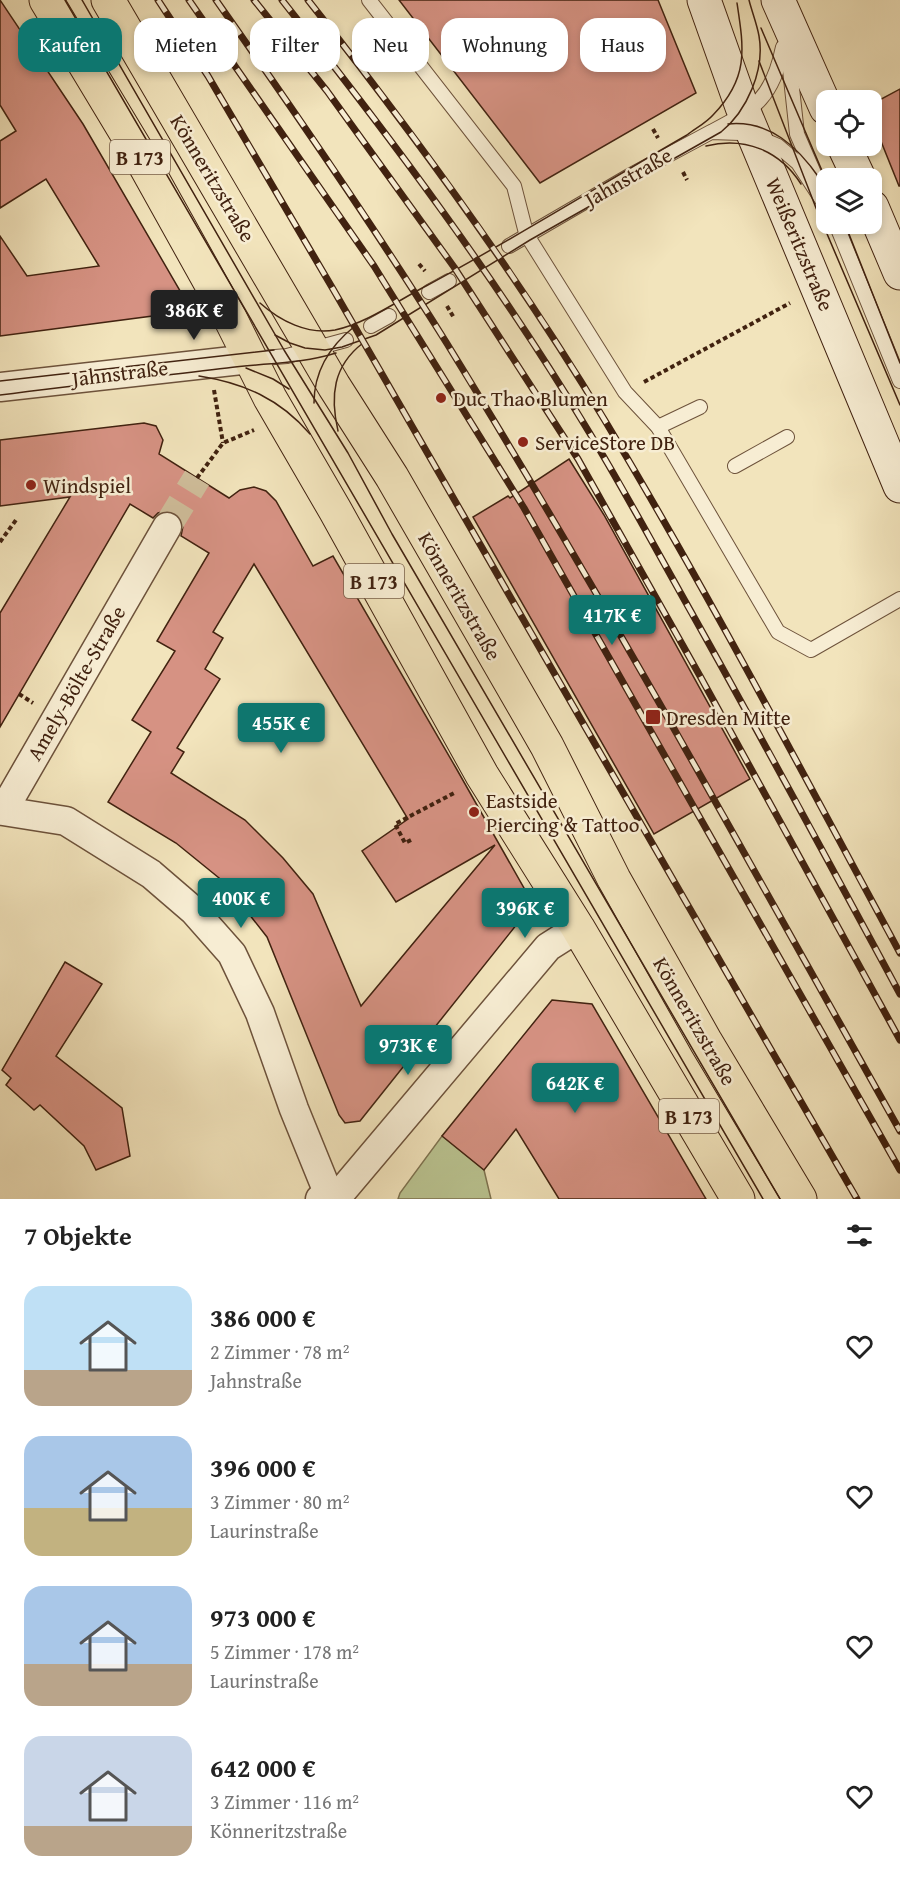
<!DOCTYPE html>
<html lang="de">
<meta charset="utf-8">
<style>
:root{--surface:#fff;--page:#f2f2f2;--text:#222;--muted:#767676;--accent:#0f766e}
body{margin:0;font-family:"Gentium Book Plus",serif;background:var(--page);color:var(--text);height:100vh;display:flex;flex-direction:column;font-size:22px;white-space:nowrap}
*{box-sizing:border-box;margin:0}
p{font-size:20px;color:var(--muted)}
.icon{flex:none;width:33px;height:33px;fill:none;stroke:currentColor;stroke-width:2;stroke-linecap:round;stroke-linejoin:round}
.map{position:relative;height:1199px;overflow:hidden}
.side{display:flex;flex-direction:column;background:var(--surface);flex:1}
.side>*{flex:none}
.top-card{position:absolute;left:18px;top:18px;width:864px;height:54px;display:flex;gap:12px}
.tools{position:absolute;left:816px;top:90px;display:grid;gap:12px}
.tools a{display:grid;place-items:center;width:66px;height:66px;border-radius:12px;background:var(--surface);box-shadow:0 3px 9px #0003;font-size:30px}
.price{position:absolute;translate:-50% -51px;padding:0 14px;border-radius:6px;background:var(--accent);color:#fff;font-size:20px;line-height:39px;filter:drop-shadow(0 2px 3px #0008)}
.price::after{content:'';position:absolute;left:50%;top:36px;width:18px;height:14px;margin-left:-9px;background:inherit;clip-path:polygon(0 0,100% 0,50% 100%)}
.price.on{background:#222;color:#fff}
ul{padding:0;list-style:none}
li{display:flex;align-items:center;gap:18px;height:150px;padding:0 24px}
li span{display:grid;place-items:center;flex:none;width:168px;height:120px;border-radius:18px;color:#555}
li>.icon{margin-inline-start:auto}
span .icon{width:72px;height:72px;fill:#fffc;stroke-width:1}
li b{font-size:26px}
h2{display:flex;justify-content:space-between;align-items:center;height:72px;padding:0 24px;font-size:26px}
.chip{padding:0 21px;border-radius:18px;background:var(--surface);box-shadow:0 3px 9px #0003;font-size:21px;line-height:54px}
.chip.on{background:var(--accent);color:#fff}
.map>svg:first-child{display:block}
.green{fill:#bac491;stroke:#7e7350;stroke-width:1.5}
.building{fill:#d69283;stroke:#412210;stroke-width:1.5;fill-rule:evenodd}
.lines{fill:none;stroke-linecap:round;stroke-linejoin:round}
.street-tunnel{stroke:#cfbd9a;stroke-width:28;stroke-dasharray:28 14;stroke-linecap:butt}
.lane-casing{stroke:#6d523b;stroke-width:16}
.street-casing{stroke:#6d523b;stroke-width:31}
.secondary-casing{stroke:#412210;stroke-width:35}
.primary-casing{stroke:#412210;stroke-width:35}
.path{stroke:#412210;stroke-width:4;stroke-dasharray:4.5 3;stroke-linecap:butt}
.lane{stroke:#f7edd3;stroke-width:14}
.street{stroke:#f7edd3;stroke-width:28}
.secondary{stroke:#f7edd3;stroke-width:33}
.primary{stroke:#f2e4bc;stroke-width:33}
.tram{stroke:#412210;stroke-width:1.5}
.rail-casing{stroke:#412210;stroke-width:7}
.rail{stroke:#f7edd3;stroke-width:4.5;stroke-dasharray:14;stroke-linecap:butt}
.poi-dot{fill:#8f2418;stroke:#f7edd3;stroke-width:2}
.labels{text-anchor:middle;dominant-baseline:central;stroke-width:5;stroke-linejoin:round;paint-order:stroke}
.shield{fill:#f7edd3;stroke:#785f4a;stroke-width:1.5}
.shield-label{font-size:20px;font-weight:bold;fill:#412210}
.street-label{font-size:21px;fill:#412210;stroke:#f7edd3}
.poi-label{font-size:21px;fill:#412210;stroke:#f7edd3;text-anchor:start}
</style>
<div class="map">
<svg width="900" height="1199" viewBox="0 0 900 1199">
<rect width="100%" height="100%" fill="#f2e4bc"/>
<filter id="stains"><feTurbulence type="fractalNoise" baseFrequency=".00333" numOctaves="4"/><feColorMatrix values="0 0 0 0 .2 0 0 0 0 .09 0 0 0 0 .02 0 0 0 .5 -.17"/></filter>
<radialGradient id="worn" r=".72"><stop offset=".6" stop-color="#630" stop-opacity="0"/><stop offset="1" stop-color="#630" stop-opacity=".3"/></radialGradient>
<path class="green" d="M442,1136L484,1170L491,1199H398L400,1193Z"/>
<g class="building">
<path d="M0,0L83,124L186,301L183,312L0,336V236L27,276L99,266L46,179L0,208V141L16,131L0,105Z"/>
<path d="M399,0H658L696,93L540,183Z"/>
<path d="M900,89V186H899L872,119V104Z"/>
<path d="M144,423L156,426L163,440L159,454L229,498L240,490L254,487L266,491L276,501L313,566L333,556L456,768L533,904L360,1121L345,1123L339,1115L267,937L224,882L176,843L108,802L151,732L132,720L175,651L157,641L209,553L181,536L183,526L181,518L176,513L166,511L158,513L153,518L130,504L0,727V613L70,497L0,506V440ZM254,564L408,819L362,851L396,902L495,845L361,1006L313,894L283,858L245,820L171,773L184,752L177,748L220,679L205,669L223,638L213,632Z"/>
<path d="M569,459L604,515L750,779L654,834L473,517L508,496L510,498Z"/>
<path d="M65,962L102,984L56,1056L122,1108L130,1156L96,1170L84,1146L40,1105L34,1110L6,1085L11,1078L2,1070Z"/>
<path d="M552,1000L592,1004L706,1199H559L516,1129L484,1170L442,1136Z"/>
</g>
<g class="lines">
<path class="street-tunnel" d="M167,527L197,478"/>
<g class="lane-casing">
<g id="lane">
<path d="M369,0L514,186L525,229L530,240L625,392L658,427L778,632L811,650L900,599"/>
<path d="M788,51L797,134L817,180"/>
<path d="M713,131C756,109 773,96 783,47"/>
<path d="M836,224L900,381"/>
<path d="M509,246L631,175L711,132L740,133L755,136L778,146L798,163L826,206"/>
<path d="M429,292L449,281"/>
<path d="M371,326L389,316"/>
<path d="M250,359L287,356L346,340"/>
<path d="M658,427L700,407"/>
<path d="M735,466L787,437"/>
</g>
</g>
<g class="street-casing">
<g id="street">
<path d="M0,387L250,359"/>
<path d="M167,527L3,811L66,821L151,874L194,911L232,954L260,1013L294,1109L329,1195"/>
<path d="M320,1199L343,1190L548,947L578,928"/>
</g>
</g>
<g class="secondary-casing">
<g id="secondary">
<path d="M704,0L742,107L900,486"/>
<path d="M778,0L826,108"/>
<path d="M844,146L859,178"/>
<path d="M872,207L900,273"/>
</g>
</g>
<g class="primary-casing">
<g id="primary">
<path d="M46,0L137,151L230,318L270,398L335,510L482,775L578,928L738,1199"/>
<path d="M108,0L334,386L392,477L547,746L614,879L706,1042L800,1199"/>
</g>
</g>
<g class="path">
<path d="M653,129L658,138"/>
<path d="M683,172L687,180"/>
<path d="M419,264L425,271"/>
<path d="M447,306L454,318"/>
<path d="M644,382L790,303"/>
<path d="M214,390L223,443"/>
<path d="M197,478L223,443L254,430"/>
<path d="M0,542L16,520"/>
<path d="M19,694L33,703"/>
<path d="M411,840L405,843L395,824L456,792"/>
</g>
<use href="#lane" class="lane"/>
<use href="#street" class="street"/>
<use href="#secondary" class="secondary"/>
<use href="#primary" class="primary"/>
<g class="tram">
<path d="M65,0C298,399 527,801 763,1199"/>
<path d="M82,0L284,350L348,453L392,534L780,1199"/>
<path d="M761,28L826,180"/>
<path d="M759,61L816,208L900,405"/>
<path d="M728,124C770,120 798,147 820,179"/>
<path d="M706,146C745,136 780,151 801,184"/>
<path d="M845,224L900,363"/>
<path d="M260,303C280,321 308,335 335,330C367,323 397,301 426,286C514,239 600,185 687,135C696,128 706,123 713,115C749,78 744,49 737,3"/>
<path d="M275,335L290,343L305,348L325,350L342,347L376,335L530,240L721,132C747,111 765,70 759,36C757,24 752,12 749,0"/>
<path d="M246,368L273,379L289,389"/>
<path d="M199,376C244,383 280,399 310,434"/>
<path d="M0,381L274,350"/>
<path d="M0,395C76,385 152,377 227,368C264,363 301,364 336,353"/>
<path d="M314,403C314,371 331,345 355,326"/>
<path d="M338,431C330,396 333,366 363,343"/>
</g>
<g class="rail-casing">
<g id="rail">
<path d="M158,0L208,76L333,289L857,1199"/>
<path d="M189,0L374,266L524,508L900,1170"/>
<path d="M216,0C295,112 373,225 446,342C605,600 752,867 900,1131"/>
<path d="M254,0L327,91L454,267L578,459L700,676L900,1040"/>
<path d="M282,0C392,139 498,281 589,432C626,493 659,555 694,617C764,742 832,868 900,994"/>
<path d="M308,0C414,134 516,273 604,419C709,594 803,774 900,953"/>
</g>
</g>
<use href="#rail" class="rail"/>
</g>
<g class="poi-dot">
<circle cx="441" cy="398" r="6"/>
<circle cx="523" cy="442" r="6"/>
<circle cx="31" cy="485" r="6"/>
<rect x="645" y="709" width="16" height="16" rx="3"/>
<circle cx="474" cy="812" r="6"/>
</g>
<g class="labels">
<g class="shield">
<rect x="110" y="140" width="60" height="34" rx="4.5"/>
<rect x="344" y="564" width="60" height="34" rx="4.5"/>
<rect x="659" y="1099" width="60" height="34" rx="4.5"/>
</g>
<g class="shield-label">
<text x="140" y="157">B 173</text>
<text x="374" y="581">B 173</text>
<text x="689" y="1116">B 173</text>
</g>
<g class="street-label">
<text transform="translate(628 177) rotate(-30)">Jahnstraße</text>
<text transform="translate(213 178) rotate(59)">Könneritzstraße</text>
<text transform="translate(800 244) rotate(67)">Weißeritzstraße</text>
<text transform="translate(120 373) rotate(-7)">Jahnstraße</text>
<text transform="translate(460 596) rotate(60)">Könneritzstraße</text>
<text transform="translate(76 683) rotate(-60)">Amely-Bölte-Straße</text>
<text transform="translate(695 1021) rotate(60)">Könneritzstraße</text>
</g>
<g class="poi-label">
<text x="453" y="398">Duc Thao Blumen</text>
<text x="535" y="442">ServiceStore DB</text>
<text x="43" y="485">Windspiel</text>
<text x="666" y="717">Dresden Mitte</text>
<text x="486" y="800">Eastside<tspan x="486" dy="24">Piercing &amp; Tattoo</tspan></text>
</g>
</g>
<rect width="100%" height="100%" filter="url(#stains)"/>
<rect width="100%" height="100%" fill="url(#worn)"/>
</svg>
<div class="tools">
<a><svg class="icon" aria-label="locate" viewBox="0 0 24 24"><circle cx="12" cy="12" r="6"/><path d="M12 2v4M12 18v4M2 12h4M18 12h4"/></svg></a>
<a><svg class="icon" aria-label="layers" viewBox="0 0 24 24"><path d="M12 4l9 5-9 5-9-5zM3 14l9 5 9-5"/></svg></a>
</div>
<b class="price on" style="left:194px;top:341px">386K €</b>
<b class="price" style="left:612px;top:646px">417K €</b>
<b class="price" style="left:281px;top:754px">455K €</b>
<b class="price" style="left:241px;top:929px">400K €</b>
<b class="price" style="left:525px;top:939px">396K €</b>
<b class="price" style="left:408px;top:1076px">973K €</b>
<b class="price" style="left:575px;top:1114px">642K €</b>
<div class="top-card">
<a class="chip on">Kaufen</a>
<a class="chip">Mieten</a>
<a class="chip">Filter</a>
<a class="chip">Neu</a>
<a class="chip">Wohnung</a>
<a class="chip">Haus</a>
</div>
</div>
<section class="side">
<h2>7 Objekte<svg class="icon" aria-label="filters" viewBox="0 0 24 24"><path d="M4 7h16M4 17h16"/><circle cx="9" cy="7" r="2"/><circle cx="15" cy="17" r="2"/></svg></h2>
<ul>
<li><span style="background:linear-gradient(#bfe0f5 70%,#b9a48a 0)"><svg class="icon" aria-label="home" viewBox="0 0 24 24"><path d="M3 11l9-7 9 7M6 9v11h12V9"/></svg></span><div><b>386 000 €</b><p>2 Zimmer · 78 m²</p><p>Jahnstraße</p></div><svg class="icon" aria-label="heart" viewBox="0 0 24 24"><path d="M12 20l-8-8c-3-5 5-10 8-4 3-6 11-1 8 4z"/></svg></li>
<li><span style="background:linear-gradient(#a9c7e8 60%,#c2b280 0)"><svg class="icon" aria-label="home" viewBox="0 0 24 24"><path d="M3 11l9-7 9 7M6 9v11h12V9"/></svg></span><div><b>396 000 €</b><p>3 Zimmer · 80 m²</p><p>Laurinstraße</p></div><svg class="icon" aria-label="heart" viewBox="0 0 24 24"><path d="M12 20l-8-8c-3-5 5-10 8-4 3-6 11-1 8 4z"/></svg></li>
<li><span style="background:linear-gradient(#a9c7e8 65%,#b9a48a 0)"><svg class="icon" aria-label="home" viewBox="0 0 24 24"><path d="M3 11l9-7 9 7M6 9v11h12V9"/></svg></span><div><b>973 000 €</b><p>5 Zimmer · 178 m²</p><p>Laurinstraße</p></div><svg class="icon" aria-label="heart" viewBox="0 0 24 24"><path d="M12 20l-8-8c-3-5 5-10 8-4 3-6 11-1 8 4z"/></svg></li>
<li><span style="background:linear-gradient(#c9d6e8 75%,#b9a48a 0)"><svg class="icon" aria-label="home" viewBox="0 0 24 24"><path d="M3 11l9-7 9 7M6 9v11h12V9"/></svg></span><div><b>642 000 €</b><p>3 Zimmer · 116 m²</p><p>Könneritzstraße</p></div><svg class="icon" aria-label="heart" viewBox="0 0 24 24"><path d="M12 20l-8-8c-3-5 5-10 8-4 3-6 11-1 8 4z"/></svg></li>
</ul>
</section>
